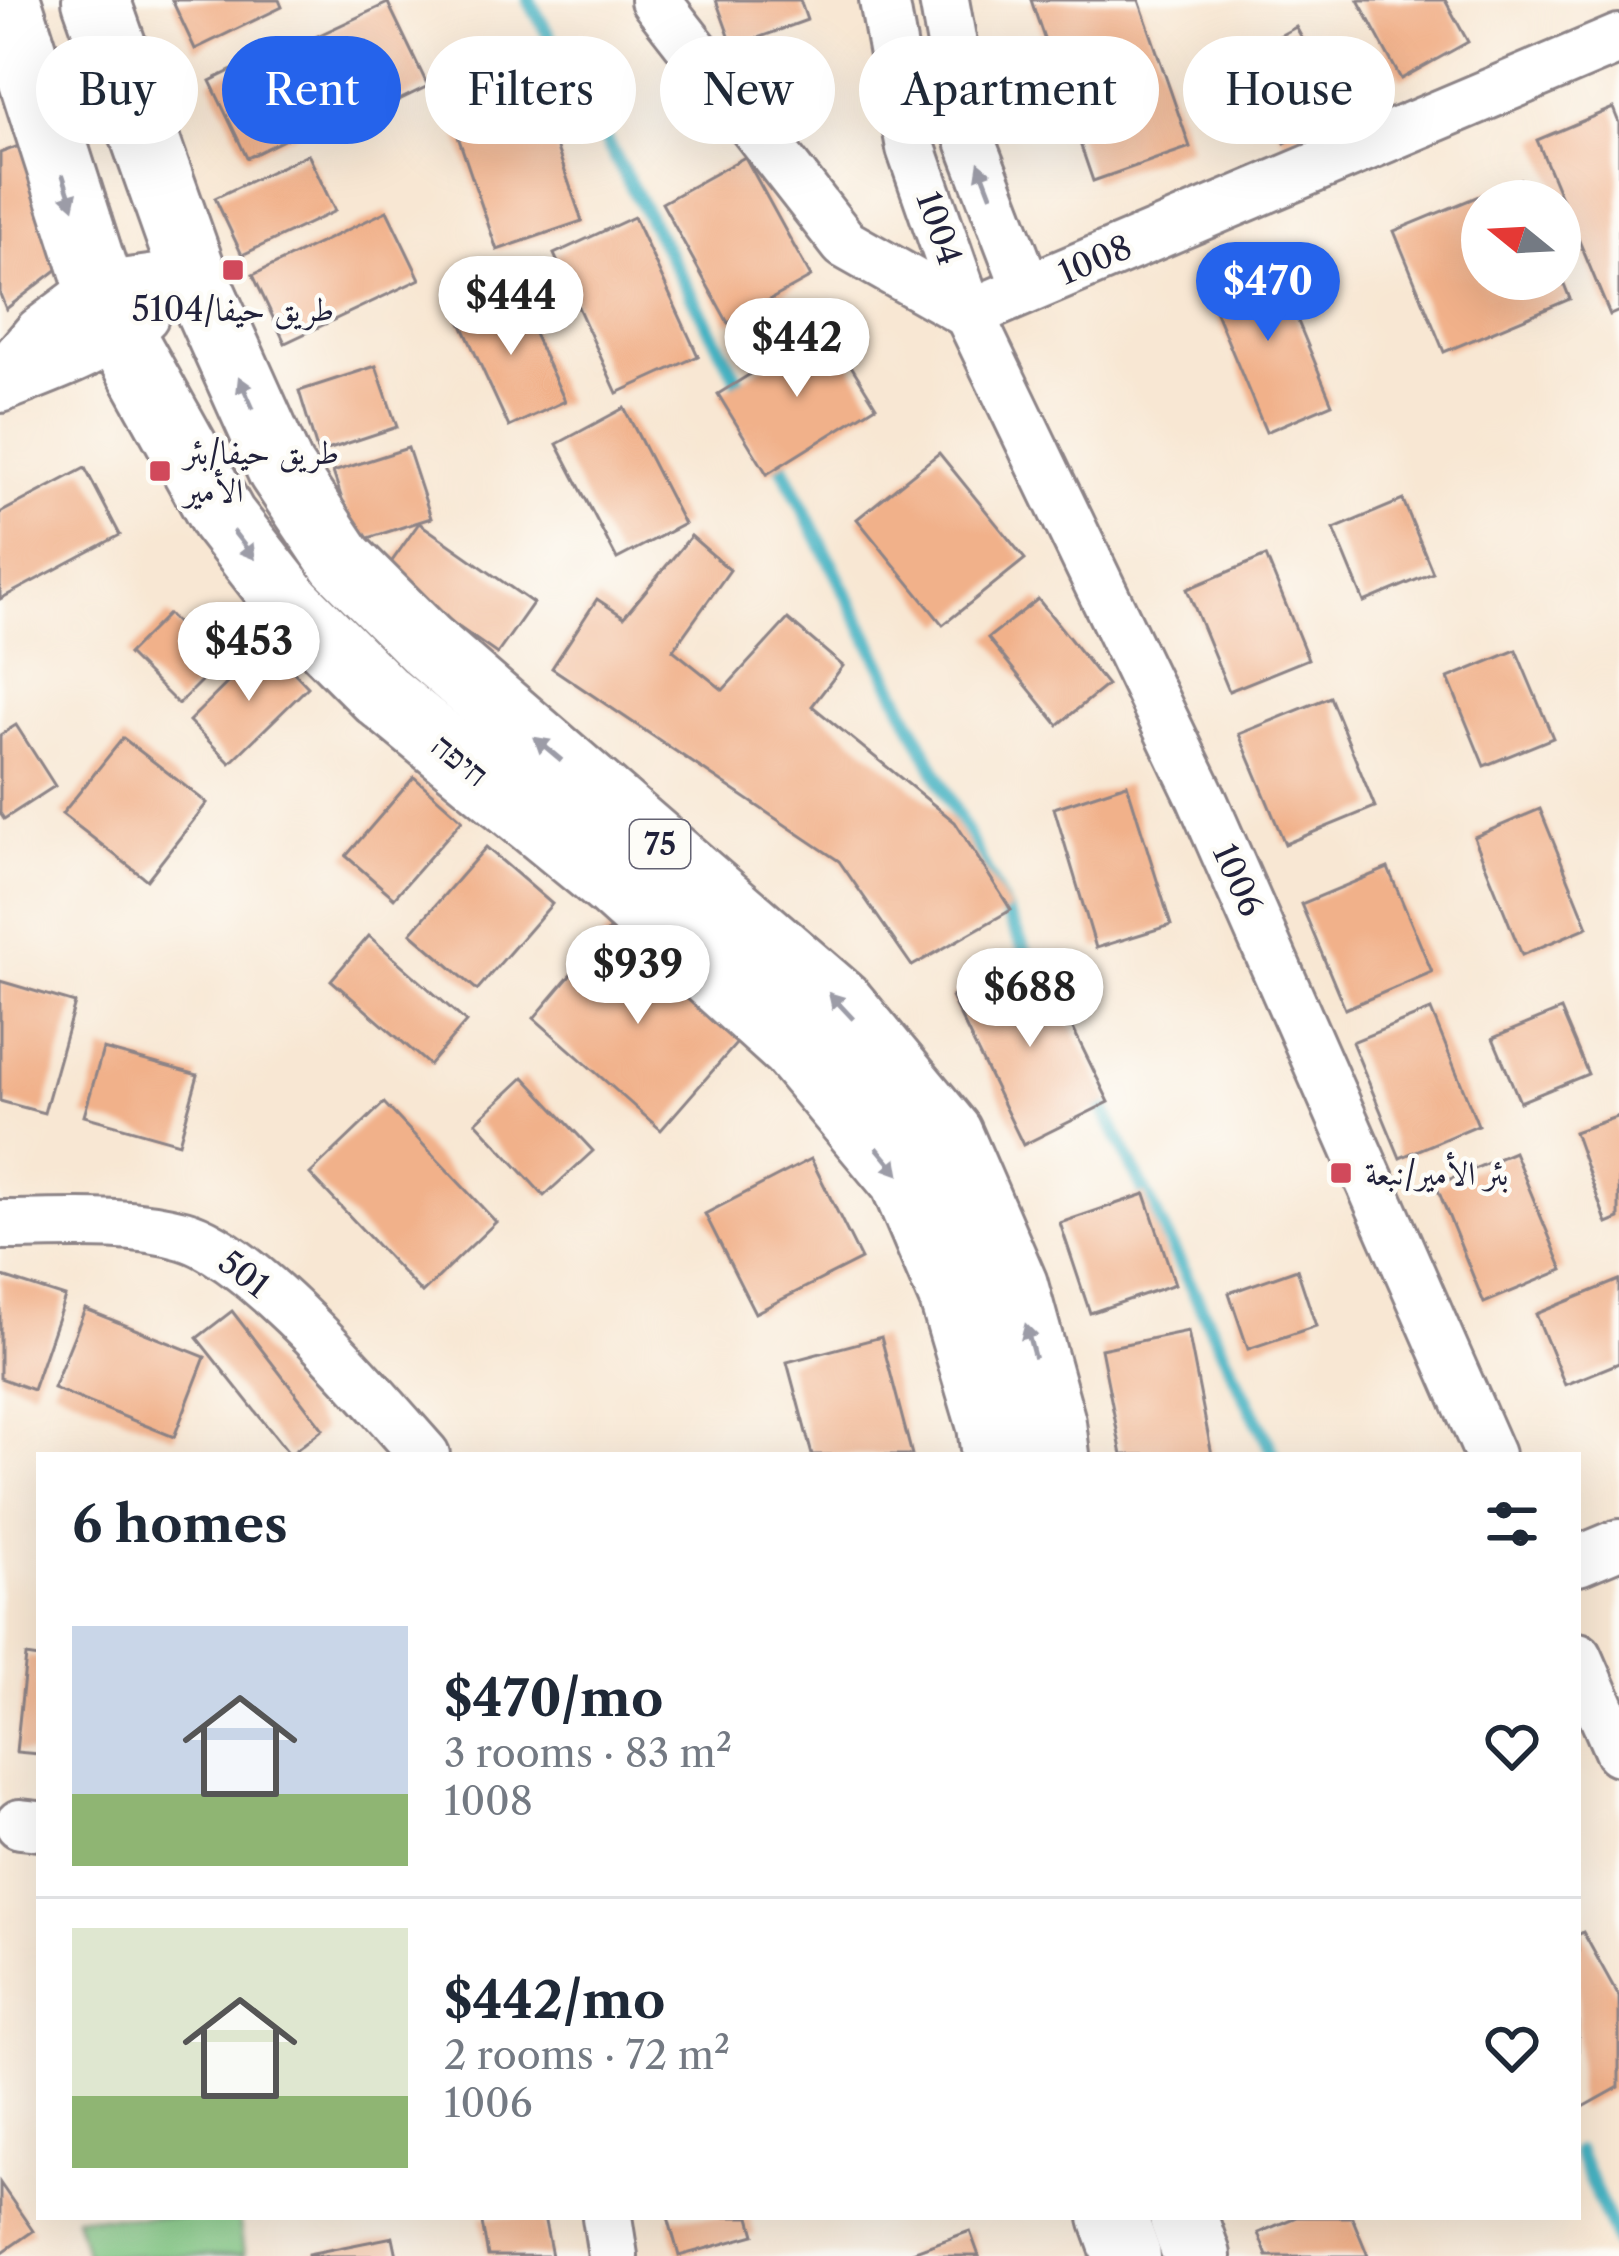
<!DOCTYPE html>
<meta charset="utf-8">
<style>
:root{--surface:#fff;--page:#f6f6f7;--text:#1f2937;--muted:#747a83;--line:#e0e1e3;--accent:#2563eb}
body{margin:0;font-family:"Libre Caslon Text",Amiri,"Frank Ruhl Libre",serif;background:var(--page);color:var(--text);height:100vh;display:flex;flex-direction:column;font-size:45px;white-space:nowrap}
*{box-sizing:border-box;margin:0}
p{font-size:39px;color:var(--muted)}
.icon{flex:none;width:66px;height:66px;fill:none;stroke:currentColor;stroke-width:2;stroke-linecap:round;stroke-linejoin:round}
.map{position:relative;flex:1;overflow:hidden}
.sheet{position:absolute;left:36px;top:1452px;width:1545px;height:768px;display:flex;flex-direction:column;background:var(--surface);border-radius:0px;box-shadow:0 12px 48px #0002}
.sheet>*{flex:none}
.guide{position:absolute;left:36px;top:36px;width:1548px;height:108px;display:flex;gap:24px}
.needle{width:78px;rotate:288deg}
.tools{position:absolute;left:1461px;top:180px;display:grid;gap:24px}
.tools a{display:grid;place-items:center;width:120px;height:120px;border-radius:50%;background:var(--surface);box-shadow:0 12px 48px #0002;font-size:60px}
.price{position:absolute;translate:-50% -102px;padding:0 27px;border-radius:42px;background:#fff;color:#222;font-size:39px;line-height:78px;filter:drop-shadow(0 3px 6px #0008)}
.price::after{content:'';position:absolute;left:50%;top:72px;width:36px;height:27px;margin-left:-18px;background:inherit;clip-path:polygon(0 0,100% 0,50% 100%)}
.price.current{background:var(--accent);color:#fff}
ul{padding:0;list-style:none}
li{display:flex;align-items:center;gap:36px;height:300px;padding:0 36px}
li+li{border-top:3px solid var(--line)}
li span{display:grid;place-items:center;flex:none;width:336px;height:240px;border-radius:0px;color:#555}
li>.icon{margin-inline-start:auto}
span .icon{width:144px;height:144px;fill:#fffc;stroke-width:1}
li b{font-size:51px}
h2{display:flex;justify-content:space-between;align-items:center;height:144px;padding:0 36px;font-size:51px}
.pill{padding:0 42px;border-radius:54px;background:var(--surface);box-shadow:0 12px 48px #0002;font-size:42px;line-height:108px}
.pill.current{background:var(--accent);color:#fff}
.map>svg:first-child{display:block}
.green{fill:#82c984;stroke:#527660;stroke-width:3}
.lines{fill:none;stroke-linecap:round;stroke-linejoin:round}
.stream{stroke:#46b3c3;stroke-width:14}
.building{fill:#f1b18a}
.minor-casing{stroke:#8d8487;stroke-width:54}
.highway-casing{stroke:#8d8487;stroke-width:72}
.minor{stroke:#fff;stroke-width:48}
.highway{stroke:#fff;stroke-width:66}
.oneway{fill:#9c9ca7}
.poi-dot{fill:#d1495b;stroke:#fdfcf7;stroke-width:4.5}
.labels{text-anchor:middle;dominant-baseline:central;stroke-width:9;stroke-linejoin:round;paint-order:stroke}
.shield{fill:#fdfcf7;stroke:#646373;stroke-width:3}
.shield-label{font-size:30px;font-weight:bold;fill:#22223b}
.street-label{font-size:33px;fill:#22223b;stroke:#fdfcf7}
.poi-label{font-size:33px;fill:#22223b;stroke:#fdfcf7;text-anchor:start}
</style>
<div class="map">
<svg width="1619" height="2256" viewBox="0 0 1619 2256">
<rect width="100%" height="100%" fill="#fdfcf7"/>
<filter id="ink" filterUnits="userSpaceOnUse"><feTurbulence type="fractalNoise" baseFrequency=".00833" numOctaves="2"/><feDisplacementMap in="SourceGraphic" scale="24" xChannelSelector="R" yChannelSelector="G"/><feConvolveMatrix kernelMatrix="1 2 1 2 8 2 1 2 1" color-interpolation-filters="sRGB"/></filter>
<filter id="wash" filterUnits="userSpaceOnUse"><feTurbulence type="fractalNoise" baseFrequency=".004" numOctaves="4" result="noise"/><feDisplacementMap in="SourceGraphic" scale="48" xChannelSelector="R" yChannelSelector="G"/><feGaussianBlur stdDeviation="2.7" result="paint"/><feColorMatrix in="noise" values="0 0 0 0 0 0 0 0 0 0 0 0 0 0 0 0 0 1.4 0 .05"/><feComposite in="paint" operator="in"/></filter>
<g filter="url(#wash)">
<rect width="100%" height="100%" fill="#f8e7d3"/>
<path class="green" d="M75,2217H239L244,2256H87Z"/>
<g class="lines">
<g class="stream">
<path d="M529,0L746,395"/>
<path d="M775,452L1037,974"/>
<path d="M1095,1091L1274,1455"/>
<path d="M1578,2152L1619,2245"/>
</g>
</g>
<g id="blocks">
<g class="building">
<path d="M172,0H279L282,7L195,49Z"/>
<path d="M716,0H800L807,20L733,47Z"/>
<path d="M1031,0H1139L1190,147L1093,181Z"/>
<path d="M1358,0H1445L1468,42L1401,79Z"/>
<path d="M388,3L428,86L349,124L309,40Z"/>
<path d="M1296,27L1342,112L1285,143L1239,58Z"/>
<path d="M277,48L314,125L247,158L210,81Z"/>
<path d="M538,93L582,221L497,250L453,122Z"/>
<path d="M1613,108L1619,123V311L1610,315L1537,140Z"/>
<path d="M24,144L67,262L6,309L0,294V153Z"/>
<path d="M308,154L335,211L242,255L215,198Z"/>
<path d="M745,157L811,277L728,323L662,203Z"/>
<path d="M1520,179L1529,201H1482V279H1562L1570,299L1444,352L1394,231Z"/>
<path d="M387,211L420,279L285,343L253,275Z"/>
<path d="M634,217L698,356L617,393L554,254Z"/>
<path d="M1271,256L1332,404L1266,432L1204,284Z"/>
<path d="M513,288L565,401L509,427L457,314Z"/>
<path d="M827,327L876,406L767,474L718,394Z"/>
<path d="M376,366L397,427L318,453L299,391Z"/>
<path d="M624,408L684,524L617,559L557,444Z"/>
<path d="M408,448L431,518L356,542L333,472Z"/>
<path d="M939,453L1025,559L943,625L857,519Z"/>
<path d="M85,468L120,535L0,599V513Z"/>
<path d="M1403,500L1433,573L1364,602L1334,529Z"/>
<path d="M419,523L533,603L497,654L383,574Z"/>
<path d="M691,536L730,570L673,650L723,690L788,619L843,666L812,706L955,822L1011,910L912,966L839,861L552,668L597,599L624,617Z"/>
<path d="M1266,556L1308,659L1229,691L1187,589Z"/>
<path d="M1038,599L1107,685L1058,725L988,638Z"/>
<path d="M168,614L217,665L178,704L128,654Z"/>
<path d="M267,644L308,687L230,763L189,721Z"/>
<path d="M1516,650L1553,738L1484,766L1448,678Z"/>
<path d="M1330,697L1375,807L1285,844L1239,734Z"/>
<path d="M16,725L55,786L4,819L0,813V735Z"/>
<path d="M123,738L207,803L147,880L62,814Z"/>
<path d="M414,777L462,820L394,898L346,856Z"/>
<path d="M1127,784L1171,925L1096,948L1054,808Z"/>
<path d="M1540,809L1588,927L1522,955L1474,837Z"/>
<path d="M486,847L552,904L477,990L411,933Z"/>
<path d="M1388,868L1432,972L1345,1009L1301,904Z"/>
<path d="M614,924L743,1036L661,1130L534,1018Z"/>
<path d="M369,936L466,1022L429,1065L331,980Z"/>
<path d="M1037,955L1109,1102L1023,1145L951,997Z"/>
<path d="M0,981L75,1003L44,1113L0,1101Z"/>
<path d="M1431,1010L1478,1125L1400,1158L1352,1042Z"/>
<path d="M1561,1010L1588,1074L1520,1102L1493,1038Z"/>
<path d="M103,1049L198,1075L179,1143L84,1116Z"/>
<path d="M524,1077L593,1151L544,1196L476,1122Z"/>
<path d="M384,1103L496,1222L422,1293L310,1174Z"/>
<path d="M1619,1116V1219L1607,1224L1574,1132Z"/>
<path d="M1514,1152L1563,1270L1484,1303L1436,1185Z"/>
<path d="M811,1159L861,1259L755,1313L705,1214Z"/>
<path d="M1145,1194L1175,1284L1090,1313L1060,1223Z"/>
<path d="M1297,1269L1316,1326L1248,1349L1229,1293Z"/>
<path d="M0,1276L65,1297L33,1390L0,1378Z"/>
<path d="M1619,1280V1363L1565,1385L1536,1314Z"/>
<path d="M85,1309L205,1357L174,1437L53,1388Z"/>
<path d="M232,1311L323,1429L290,1455L197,1338Z"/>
<path d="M1188,1331L1212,1455H1122L1101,1349Z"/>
<path d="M881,1337L912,1455H812L787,1362Z"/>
<path d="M26,1656L39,1658V1754L16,1752Z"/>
<path d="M1583,1932L1619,1997V2087L1578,2110V1935Z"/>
<path d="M0,2183L33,2231L0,2254Z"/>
<path d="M481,2217H544L552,2256H488Z"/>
<path d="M668,2217H750L755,2235L679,2256Z"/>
<path d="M1296,2217H1352L1368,2256H1267L1258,2233Z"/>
<path d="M970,2231L979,2256H904V2255Z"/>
<path d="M393,2237L397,2256H308V2254Z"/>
</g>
</g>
</g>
<g filter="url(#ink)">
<use href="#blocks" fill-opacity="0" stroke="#8d8487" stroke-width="3"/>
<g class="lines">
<g class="minor-casing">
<g id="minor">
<path d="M655,0L845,244L969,314"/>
<path d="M884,0L911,148L969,314L1201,797L1490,1455"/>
<path d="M944,0L969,138L1027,289"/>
<path d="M969,314L1619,39"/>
<path d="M0,378L39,332L99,287L193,274"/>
<path d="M0,388C51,368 102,351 144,316"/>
<path d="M0,1225C60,1225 124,1219 183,1235C254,1254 373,1397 425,1455"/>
<path d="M1578,1561L1619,1544"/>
<path d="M1578,1657L1619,1751"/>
<path d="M20,1824L39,1826"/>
<path d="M607,2217L613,2256"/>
</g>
</g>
<g class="highway-casing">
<g id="highway">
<path d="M7,0L99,287L121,335L223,518L290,604L381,695L615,887L793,1048L903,1180L953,1298L991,1426L995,1455"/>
<path d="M96,0L193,274L281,470L341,560L425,644L840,1003L949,1135L1014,1285L1052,1423L1056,1455"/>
<path d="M1113,2217L1127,2256"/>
<path d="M1183,2217L1197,2256"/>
</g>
</g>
<use href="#minor" class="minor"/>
<use href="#highway" class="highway"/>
</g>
<defs><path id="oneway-solid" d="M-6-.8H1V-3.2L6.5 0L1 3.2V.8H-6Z" transform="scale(3)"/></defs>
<g class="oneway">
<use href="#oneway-solid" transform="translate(985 179) rotate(-111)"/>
<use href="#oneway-solid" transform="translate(68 191) rotate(72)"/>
<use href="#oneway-solid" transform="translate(246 393) rotate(-114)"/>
<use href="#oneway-solid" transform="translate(244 545) rotate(52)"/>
<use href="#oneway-solid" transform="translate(548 749) rotate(-140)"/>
<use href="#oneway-solid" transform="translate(841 1006) rotate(-133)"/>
<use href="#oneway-solid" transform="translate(888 1161) rotate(50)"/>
<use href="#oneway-solid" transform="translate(1030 1341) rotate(-105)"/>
</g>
</g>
<g class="poi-dot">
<rect x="221" y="258" width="24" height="24" rx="6"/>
<rect x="148" y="459" width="24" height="24" rx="6"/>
<rect x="1329" y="1161" width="24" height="24" rx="6"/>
</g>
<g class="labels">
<rect class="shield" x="630" y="820" width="60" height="48" rx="9"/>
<g class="shield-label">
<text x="660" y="844">75</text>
</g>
<g class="street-label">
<text transform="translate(939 228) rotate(71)">1004</text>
<text transform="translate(1095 260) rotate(-23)">1008</text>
<text transform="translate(460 760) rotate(39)">חיפה</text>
<text transform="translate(1238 880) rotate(66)">1006</text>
<text transform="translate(244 1274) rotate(38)">501</text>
</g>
<g class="poi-label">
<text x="233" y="309" text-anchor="middle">طريق حيفا/5104</text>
<text x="184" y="452">طريق حيفا/بئر<tspan x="184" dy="38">الأمير</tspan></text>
<text x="1365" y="1173">بئر الأمير/نبعة</text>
</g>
</g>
</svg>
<div class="tools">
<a><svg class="needle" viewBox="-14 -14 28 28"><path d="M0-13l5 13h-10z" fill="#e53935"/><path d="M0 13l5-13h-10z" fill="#747a83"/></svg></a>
</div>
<b class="price current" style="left:1268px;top:344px">$470</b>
<b class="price" style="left:511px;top:358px">$444</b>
<b class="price" style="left:797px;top:400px">$442</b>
<b class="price" style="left:249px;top:704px">$453</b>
<b class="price" style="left:638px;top:1027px">$939</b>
<b class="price" style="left:1030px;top:1050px">$688</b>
<div class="guide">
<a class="pill">Buy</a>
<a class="pill current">Rent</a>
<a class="pill">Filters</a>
<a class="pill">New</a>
<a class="pill">Apartment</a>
<a class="pill">House</a>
</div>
<section class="sheet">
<h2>6 homes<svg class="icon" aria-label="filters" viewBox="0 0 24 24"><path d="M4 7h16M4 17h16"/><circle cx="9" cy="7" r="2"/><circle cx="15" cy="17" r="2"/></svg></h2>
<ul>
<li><span style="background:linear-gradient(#c9d6e8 70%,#8fb573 0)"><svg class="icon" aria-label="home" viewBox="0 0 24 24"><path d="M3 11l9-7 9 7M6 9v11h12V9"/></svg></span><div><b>$470/mo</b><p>3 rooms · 83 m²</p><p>1008</p></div><svg class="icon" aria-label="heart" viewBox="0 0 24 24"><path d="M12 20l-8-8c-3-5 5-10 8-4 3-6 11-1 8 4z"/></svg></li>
<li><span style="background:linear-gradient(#dfe7d0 70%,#8fb573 0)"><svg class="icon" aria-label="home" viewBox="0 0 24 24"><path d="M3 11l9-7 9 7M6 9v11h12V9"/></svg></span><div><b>$442/mo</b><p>2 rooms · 72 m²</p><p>1006</p></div><svg class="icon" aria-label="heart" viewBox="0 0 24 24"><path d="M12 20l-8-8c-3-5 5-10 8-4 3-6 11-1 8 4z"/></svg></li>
</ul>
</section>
</div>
